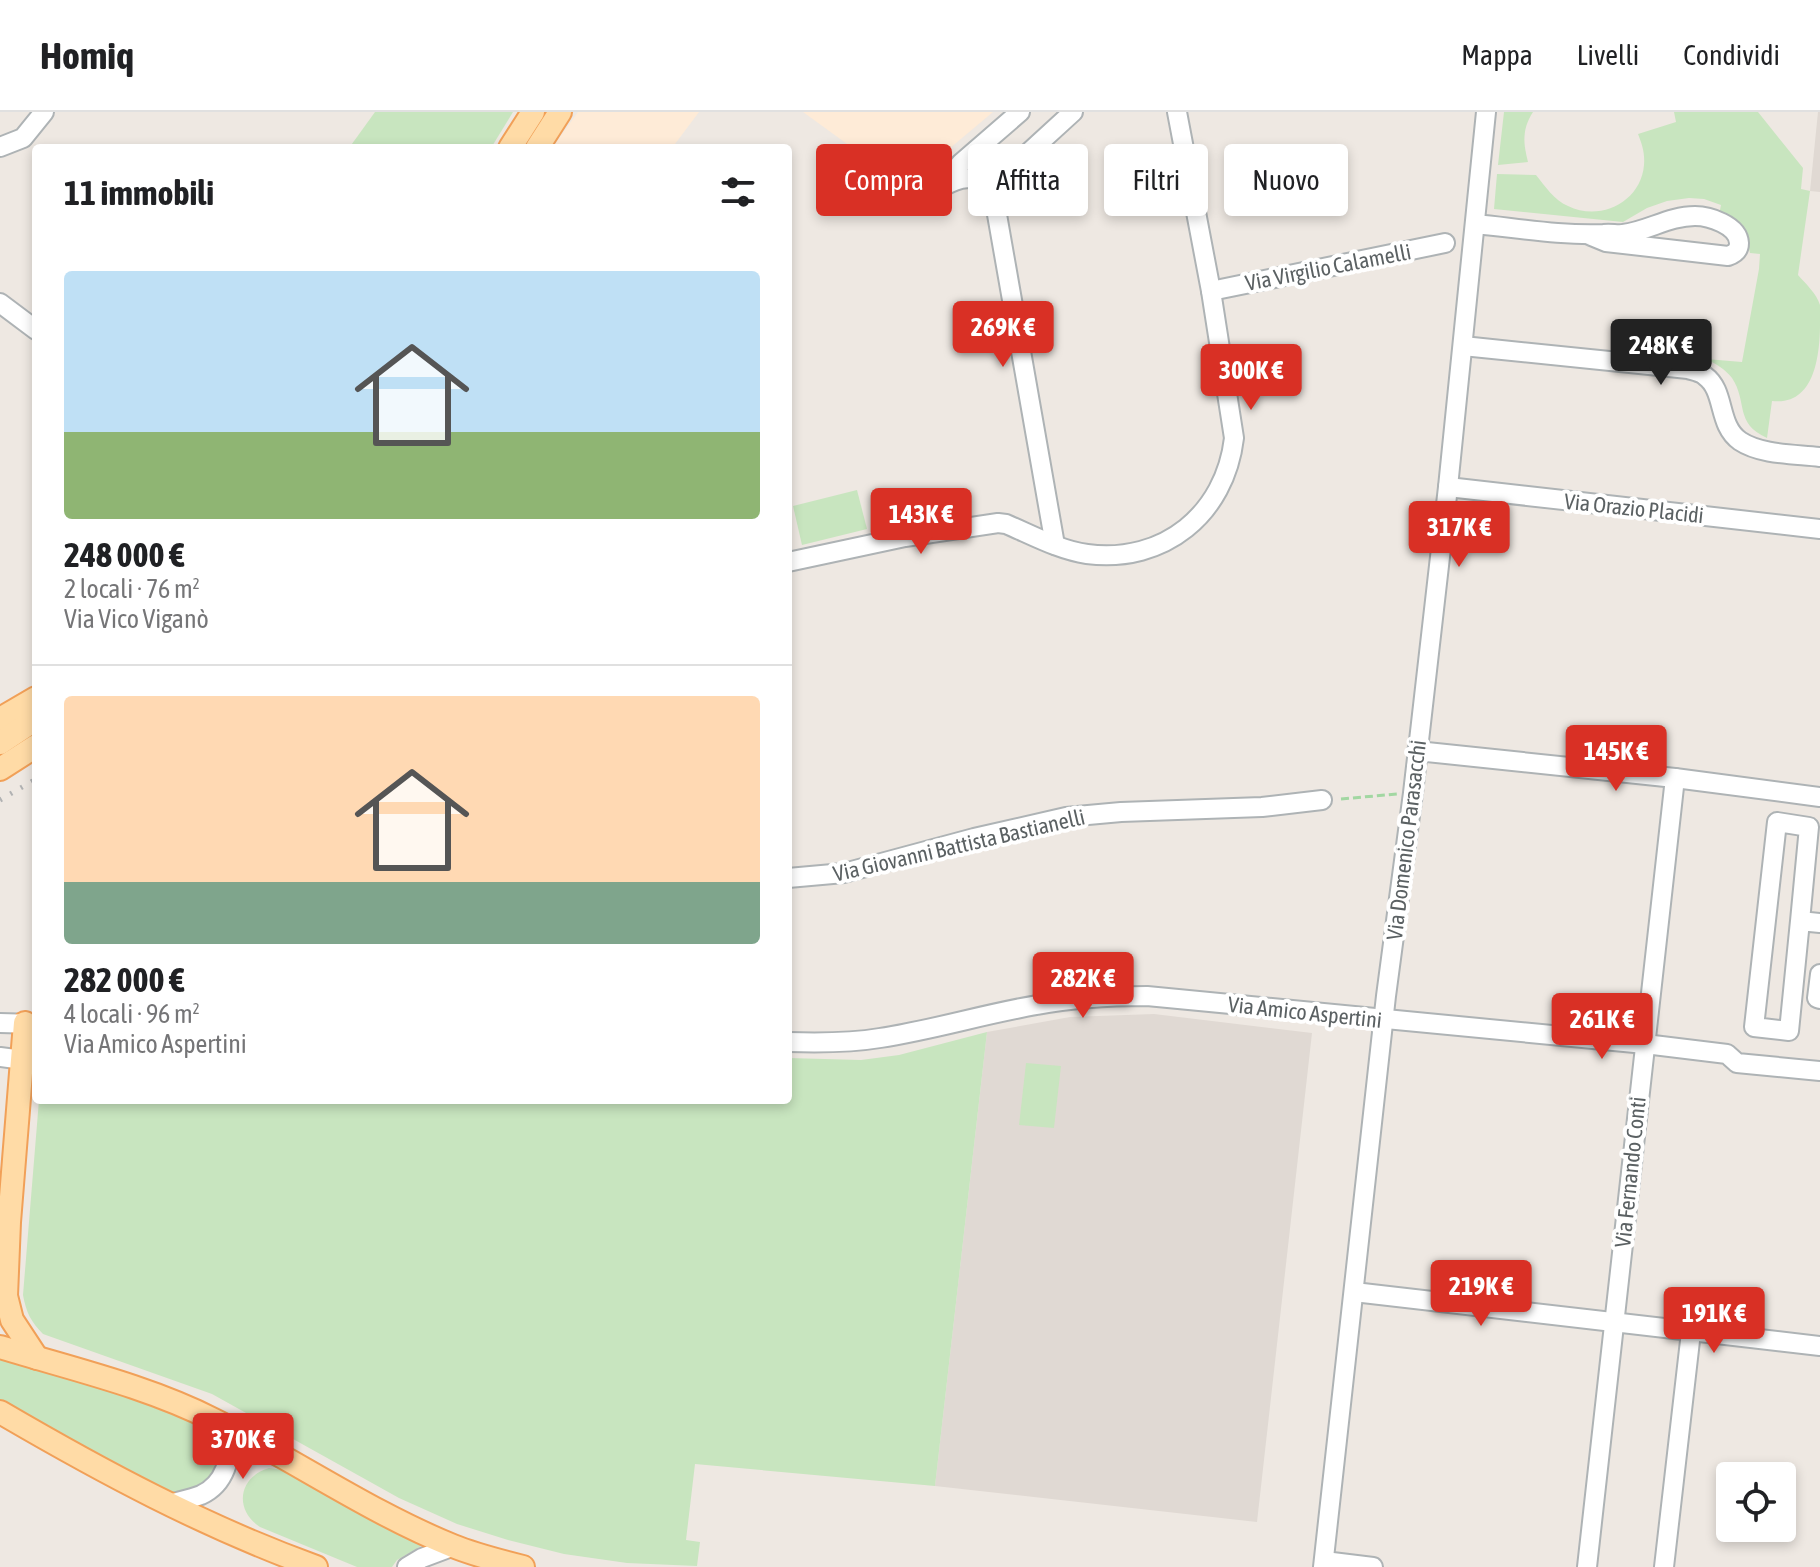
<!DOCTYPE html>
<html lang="it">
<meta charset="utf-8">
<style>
:root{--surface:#fff;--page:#f6f6f6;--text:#202124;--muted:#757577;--line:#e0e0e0;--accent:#d93025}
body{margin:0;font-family:"Asap Condensed",sans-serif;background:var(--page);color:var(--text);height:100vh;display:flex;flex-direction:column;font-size:30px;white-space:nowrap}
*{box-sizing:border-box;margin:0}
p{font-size:26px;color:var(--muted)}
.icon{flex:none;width:44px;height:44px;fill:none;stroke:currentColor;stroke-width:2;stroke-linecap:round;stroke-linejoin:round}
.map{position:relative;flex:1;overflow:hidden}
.panel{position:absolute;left:32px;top:32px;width:760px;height:960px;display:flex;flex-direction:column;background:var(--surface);border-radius:8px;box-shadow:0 4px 12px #0003}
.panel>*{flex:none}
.banner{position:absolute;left:816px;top:32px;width:760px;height:72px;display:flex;gap:16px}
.controls{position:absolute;left:1716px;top:1350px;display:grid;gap:16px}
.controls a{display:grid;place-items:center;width:80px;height:80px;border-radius:8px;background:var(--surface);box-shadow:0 4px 12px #0003;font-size:40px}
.price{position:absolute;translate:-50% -68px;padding:0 18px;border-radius:8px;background:var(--accent);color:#fff;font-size:26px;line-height:52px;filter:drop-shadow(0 2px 4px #0008)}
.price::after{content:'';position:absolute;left:50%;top:48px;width:24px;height:18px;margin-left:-12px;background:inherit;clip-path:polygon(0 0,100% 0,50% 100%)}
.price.active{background:#222;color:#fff}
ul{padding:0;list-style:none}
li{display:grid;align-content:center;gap:16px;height:424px;padding:0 32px}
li+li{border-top:2px solid var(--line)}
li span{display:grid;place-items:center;height:248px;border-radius:8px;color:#555}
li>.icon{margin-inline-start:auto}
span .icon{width:144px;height:144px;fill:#fffc;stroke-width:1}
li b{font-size:34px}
h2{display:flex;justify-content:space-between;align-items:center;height:96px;padding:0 32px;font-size:34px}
.pill{padding:0 28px;border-radius:8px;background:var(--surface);box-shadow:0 4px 12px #0003;font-size:28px;line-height:72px}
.pill.active{background:var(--accent);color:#fff}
header{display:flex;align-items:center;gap:48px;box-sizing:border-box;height:112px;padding:0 40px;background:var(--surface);border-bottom:2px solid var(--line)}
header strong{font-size:38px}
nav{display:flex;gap:44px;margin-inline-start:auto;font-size:28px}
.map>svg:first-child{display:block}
.commercial{fill:#feebd7}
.education{fill:#e0d9d3}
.green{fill:#c8e5bf}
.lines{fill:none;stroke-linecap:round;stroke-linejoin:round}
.minor-casing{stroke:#aeb3b5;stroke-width:22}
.major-casing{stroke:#f1a058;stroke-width:26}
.path{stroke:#a2d7a2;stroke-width:3;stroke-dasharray:8 4;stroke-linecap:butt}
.minor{stroke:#fff;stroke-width:18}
.major{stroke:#ffdba6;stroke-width:22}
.rail{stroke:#b1b2b3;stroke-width:5;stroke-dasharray:2 10;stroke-linecap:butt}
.labels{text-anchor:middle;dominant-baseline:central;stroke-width:8;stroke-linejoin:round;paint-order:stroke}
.street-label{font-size:22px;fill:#5b6163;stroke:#fff}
</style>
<header>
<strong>Homiq</strong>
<nav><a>Mappa</a><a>Livelli</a><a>Condividi</a></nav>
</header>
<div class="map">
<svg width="1820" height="1455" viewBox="0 0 1820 1455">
<rect width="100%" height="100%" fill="#eee8e2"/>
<g class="commercial">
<path d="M578,0H699L672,36H552Z"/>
<path d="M803,0H993L905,74Z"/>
</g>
<g class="education">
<path d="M1818,0H1820V80L1810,79Z"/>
<path d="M1154,902L1312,921L1257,1410L935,1374L987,920L1070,905Z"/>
</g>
<g class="green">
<path d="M375,0H513L491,36H349Z"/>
<path d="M1504,0H1533C1522,17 1523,31 1528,50L1498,53Z"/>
<path d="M1674,0H1758L1803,56L1801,77L1810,79L1798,163C1805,171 1817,182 1820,193C1820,198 1820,206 1820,211C1820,243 1815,294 1772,289L1767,326C1734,311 1748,290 1732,266C1725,257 1716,252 1706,247L1742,250L1759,157L1760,142L1750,141L1746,123L1719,103L1721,93L1704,87L1689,86L1667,89L1647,96L1623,110L1494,97L1497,62L1536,63C1545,74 1554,88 1568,94C1600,110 1641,90 1644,53C1645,41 1642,32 1638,22L1676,10Z"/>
<path d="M857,378L867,417L802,433L793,394Z"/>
<path d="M987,920L935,1374L695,1352L686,1428L700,1430L697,1454L627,1451L564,1442L508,1428L457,1412L399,1386L212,1282L43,1222C31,1210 26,1200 23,1183L39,988H788V946L861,948L899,943Z"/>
<path d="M1026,951L1061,954L1054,1016L1019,1013Z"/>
<path d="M0,1247C41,1259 82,1270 123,1283C149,1291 180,1299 202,1316C230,1338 213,1381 178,1381C162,1381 142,1367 128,1359C85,1336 42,1312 0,1288Z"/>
<path d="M269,1356L284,1358L423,1433L397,1448L392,1455H357L260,1415C234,1398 238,1365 269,1356Z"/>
</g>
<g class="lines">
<g class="minor-casing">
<g id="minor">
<path d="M0,35L23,26L44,0"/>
<path d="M992,74L1055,433"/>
<path d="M992,74L1073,0"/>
<path d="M942,75C962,64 972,63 992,74"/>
<path d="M938,78L961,51L1020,0"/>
<path d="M1475,112C1517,116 1562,124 1604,122C1611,121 1617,123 1623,122C1648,119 1669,104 1695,104C1709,104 1738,113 1739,131C1739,139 1734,142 1728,144L1606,130L1589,123"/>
<path d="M1211,179L1445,131"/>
<path d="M0,191L36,218"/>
<path d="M1463,234L1688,257C1694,259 1701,260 1705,264C1726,279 1717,313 1740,329C1761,343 1795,342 1820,345"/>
<path d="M1448,375L1820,417"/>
<path d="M788,450L905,425L998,411L1006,412C1032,423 1059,438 1087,442C1164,452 1225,402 1234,326L1211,179L1177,0"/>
<path d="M1417,639L1675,666L1820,685"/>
<path d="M788,766L844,761L974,726L1066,705L1121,700L1262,695L1322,688"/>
<path d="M1800,809L1789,919L1754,915L1777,710L1809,715L1800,809L1820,811"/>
<path d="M1820,862L1817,886L1820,887"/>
<path d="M0,911L36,912"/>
<path d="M788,930C818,931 850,931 880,926C933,918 984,902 1037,893C1073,886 1110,884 1147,884L1645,932L1727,942L1737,951L1820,959"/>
<path d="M0,945L23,948"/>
<path d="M1354,1180L1820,1234"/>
<path d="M169,1392C180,1389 191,1387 201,1383C223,1373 236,1344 223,1322C220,1316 215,1311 211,1306"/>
<path d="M1324,1449L1373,1455"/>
<path d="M407,1455L422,1446L454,1434"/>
<path d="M1323,1455L1386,884L1413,681L1448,375L1486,0"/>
<path d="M1587,1455L1675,666"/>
<path d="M1664,1455L1691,1220"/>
</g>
</g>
<g class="major-casing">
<g id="major">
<path d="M510,36L533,0"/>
<path d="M537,36L560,0"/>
<path d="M0,607L36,586"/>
<path d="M0,631L36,607"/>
<path d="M0,657L36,634"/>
<path d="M25,911L9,1110L6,1184L12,1208L37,1246"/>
<path d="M0,1235C72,1257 147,1274 214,1308C295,1348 369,1400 453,1434C475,1443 499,1449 523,1455"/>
<path d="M0,1300C101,1359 205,1415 316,1455"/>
</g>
</g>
<path class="path" d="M1341,687L1397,682"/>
<use href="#minor" class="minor"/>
<use href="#major" class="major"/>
<path class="rail" d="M0,688L36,667"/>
</g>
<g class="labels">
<g class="street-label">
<text transform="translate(1328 155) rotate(-11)">Via Virgilio Calamelli</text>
<text transform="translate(1634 396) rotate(6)">Via Orazio Placidi</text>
<text transform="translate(1406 728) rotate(-83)">Via Domenico Parasacchi</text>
<text transform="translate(959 733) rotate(-13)">Via Giovanni Battista Bastianelli</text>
<text transform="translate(1305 900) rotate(6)">Via Amico Aspertini</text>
<text transform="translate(1630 1060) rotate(-84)">Via Fernando Conti</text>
</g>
</g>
</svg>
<div class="controls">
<a><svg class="icon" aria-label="locate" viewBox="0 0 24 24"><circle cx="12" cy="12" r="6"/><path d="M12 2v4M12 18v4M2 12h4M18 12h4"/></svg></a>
</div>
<b class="price" style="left:1003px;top:257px">269K €</b>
<b class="price active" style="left:1661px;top:275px">248K €</b>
<b class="price" style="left:1251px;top:300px">300K €</b>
<b class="price" style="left:921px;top:444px">143K €</b>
<b class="price" style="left:1459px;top:457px">317K €</b>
<b class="price" style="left:1616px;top:681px">145K €</b>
<b class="price" style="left:1083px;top:908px">282K €</b>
<b class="price" style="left:1602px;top:949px">261K €</b>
<b class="price" style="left:1481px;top:1216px">219K €</b>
<b class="price" style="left:1714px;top:1243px">191K €</b>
<b class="price" style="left:243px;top:1369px">370K €</b>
<div class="banner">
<a class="pill active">Compra</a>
<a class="pill">Affitta</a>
<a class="pill">Filtri</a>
<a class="pill">Nuovo</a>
</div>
<section class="panel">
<h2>11 immobili<svg class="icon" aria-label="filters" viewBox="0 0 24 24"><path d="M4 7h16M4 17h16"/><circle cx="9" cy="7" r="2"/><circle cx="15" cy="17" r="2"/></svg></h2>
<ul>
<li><span style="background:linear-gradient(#bfe0f5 65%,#8fb573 0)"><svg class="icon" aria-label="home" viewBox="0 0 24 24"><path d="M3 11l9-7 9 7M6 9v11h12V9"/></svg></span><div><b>248 000 €</b><p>2 locali · 76 m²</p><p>Via Vico Viganò</p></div></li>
<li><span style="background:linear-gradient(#ffd9b3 75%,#7fa58c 0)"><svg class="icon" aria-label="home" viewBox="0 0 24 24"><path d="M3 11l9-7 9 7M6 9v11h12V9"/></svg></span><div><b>282 000 €</b><p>4 locali · 96 m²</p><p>Via Amico Aspertini</p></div></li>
</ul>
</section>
</div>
